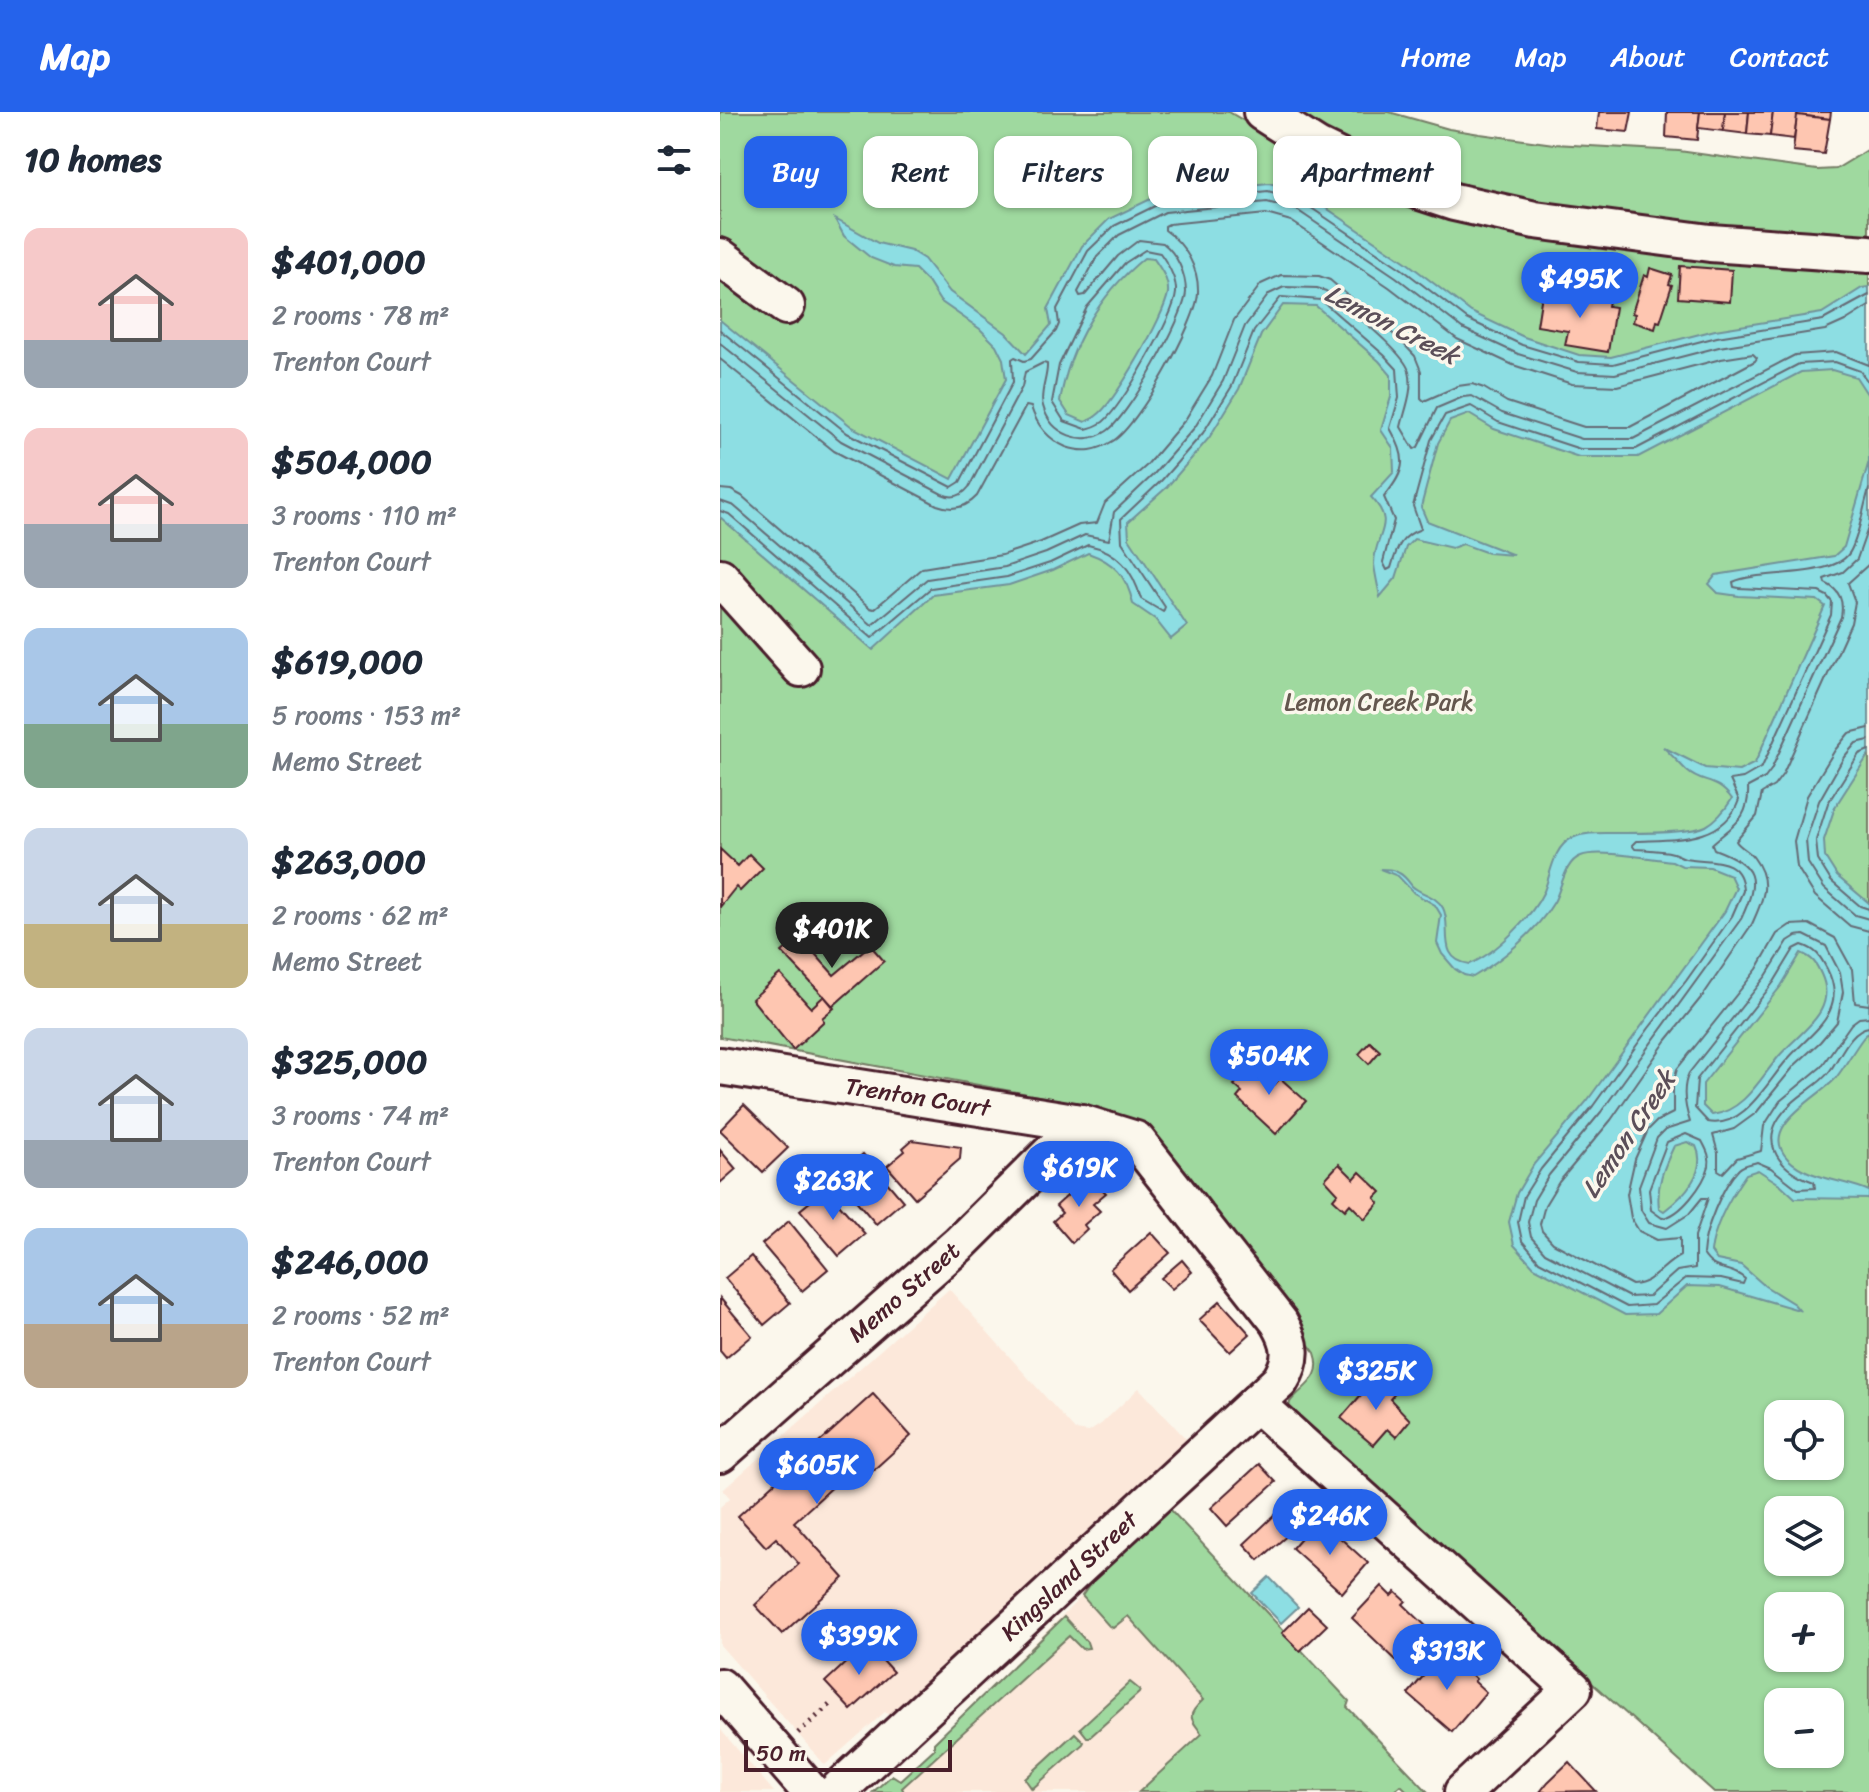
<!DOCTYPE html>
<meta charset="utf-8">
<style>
:root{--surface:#fff;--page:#f2f2f3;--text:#1f2937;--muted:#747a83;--accent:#2563eb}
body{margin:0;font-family:Sriracha,sans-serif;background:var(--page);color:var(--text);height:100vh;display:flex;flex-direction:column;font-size:30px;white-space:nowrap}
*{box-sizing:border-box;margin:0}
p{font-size:26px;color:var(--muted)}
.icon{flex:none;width:44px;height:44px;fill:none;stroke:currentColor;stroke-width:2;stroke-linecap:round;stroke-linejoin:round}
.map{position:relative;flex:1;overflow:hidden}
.side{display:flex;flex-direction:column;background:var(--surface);width:720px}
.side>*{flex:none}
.top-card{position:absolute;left:24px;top:24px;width:760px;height:72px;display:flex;gap:16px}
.buttons{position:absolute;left:1044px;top:1288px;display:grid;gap:16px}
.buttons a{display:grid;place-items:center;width:80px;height:80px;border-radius:16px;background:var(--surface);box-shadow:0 2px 6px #0004;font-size:40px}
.scale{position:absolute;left:24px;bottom:20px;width:208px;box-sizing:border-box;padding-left:8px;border:4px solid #4a1f2b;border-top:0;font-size:22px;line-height:28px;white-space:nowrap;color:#4a1f2b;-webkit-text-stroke:6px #fbf7ec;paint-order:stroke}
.price{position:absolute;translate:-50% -68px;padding:0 18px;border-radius:28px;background:var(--accent);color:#fff;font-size:26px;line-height:52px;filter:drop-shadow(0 2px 4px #0008)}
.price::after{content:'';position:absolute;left:50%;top:48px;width:24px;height:18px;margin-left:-12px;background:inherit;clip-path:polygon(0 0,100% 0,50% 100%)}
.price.selected{background:#222;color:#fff}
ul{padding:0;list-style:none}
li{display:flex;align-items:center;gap:24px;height:200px;padding:0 24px}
li span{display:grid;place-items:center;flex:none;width:224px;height:160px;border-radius:16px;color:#555}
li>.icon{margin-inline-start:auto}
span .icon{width:96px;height:96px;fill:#fffc;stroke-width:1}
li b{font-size:34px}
h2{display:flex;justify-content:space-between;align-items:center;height:96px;padding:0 24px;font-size:34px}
.tag{padding:0 28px;border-radius:16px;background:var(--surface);box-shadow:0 2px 6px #0004;font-size:28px;line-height:72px}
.tag.selected{background:var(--accent);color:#fff}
header{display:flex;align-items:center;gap:48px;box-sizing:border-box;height:112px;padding:0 40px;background:var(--accent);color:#fff}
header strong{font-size:38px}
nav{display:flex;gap:44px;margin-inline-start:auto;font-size:28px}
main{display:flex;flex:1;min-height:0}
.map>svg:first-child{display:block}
.built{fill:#fce8da}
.green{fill:#9fd99f;stroke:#747c65;stroke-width:2;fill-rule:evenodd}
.water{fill:#8ddee3;stroke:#729299;stroke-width:2;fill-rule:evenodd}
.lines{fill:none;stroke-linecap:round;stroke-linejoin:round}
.shore{stroke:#656b75;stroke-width:2}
.building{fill:#fec6b1;stroke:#4a1f2b;stroke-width:2}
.minor-casing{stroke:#4a1f2b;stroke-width:42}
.path{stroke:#4a1f2b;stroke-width:5;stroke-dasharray:2 6;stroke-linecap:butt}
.minor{stroke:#fbf7ec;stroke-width:36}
.labels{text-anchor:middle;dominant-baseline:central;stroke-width:7;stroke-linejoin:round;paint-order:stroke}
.park-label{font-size:24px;fill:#64574e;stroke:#fbf7ec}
.street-label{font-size:24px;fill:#4a1f2b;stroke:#fbf7ec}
.water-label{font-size:26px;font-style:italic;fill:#5b4f59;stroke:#fbf7ec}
</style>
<header>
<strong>Map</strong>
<nav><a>Home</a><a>Map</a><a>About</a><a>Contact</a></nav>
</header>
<main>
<section class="side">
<h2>10 homes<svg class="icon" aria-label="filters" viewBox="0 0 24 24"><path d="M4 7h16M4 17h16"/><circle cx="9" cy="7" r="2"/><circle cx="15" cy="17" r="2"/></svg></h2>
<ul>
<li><span style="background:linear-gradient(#f6c9c9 70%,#9aa5b1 0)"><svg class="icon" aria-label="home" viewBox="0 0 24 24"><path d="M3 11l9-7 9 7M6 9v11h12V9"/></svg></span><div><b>$401,000</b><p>2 rooms · 78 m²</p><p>Trenton Court</p></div></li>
<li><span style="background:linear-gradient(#f6c9c9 60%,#9aa5b1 0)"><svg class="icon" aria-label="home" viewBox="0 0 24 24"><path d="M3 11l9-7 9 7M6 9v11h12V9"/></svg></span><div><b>$504,000</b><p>3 rooms · 110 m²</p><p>Trenton Court</p></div></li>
<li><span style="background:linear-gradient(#a9c7e8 60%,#7fa58c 0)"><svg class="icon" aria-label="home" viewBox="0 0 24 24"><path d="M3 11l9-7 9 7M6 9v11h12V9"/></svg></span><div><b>$619,000</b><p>5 rooms · 153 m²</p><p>Memo Street</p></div></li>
<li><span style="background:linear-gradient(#c9d6e8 60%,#c2b280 0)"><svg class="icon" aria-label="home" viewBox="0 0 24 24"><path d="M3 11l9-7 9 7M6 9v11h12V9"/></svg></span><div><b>$263,000</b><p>2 rooms · 62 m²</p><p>Memo Street</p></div></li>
<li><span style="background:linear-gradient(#c9d6e8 70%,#9aa5b1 0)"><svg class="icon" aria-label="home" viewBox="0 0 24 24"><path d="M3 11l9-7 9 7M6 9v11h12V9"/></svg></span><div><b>$325,000</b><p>3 rooms · 74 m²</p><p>Trenton Court</p></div></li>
<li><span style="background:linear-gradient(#a9c7e8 60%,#b9a48a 0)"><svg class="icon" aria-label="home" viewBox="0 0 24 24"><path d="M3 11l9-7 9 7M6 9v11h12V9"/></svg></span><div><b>$246,000</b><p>2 rooms · 52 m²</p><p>Trenton Court</p></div></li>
</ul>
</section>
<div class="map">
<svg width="1149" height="1680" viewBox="0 0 1149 1680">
<rect width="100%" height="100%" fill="#fbf7ec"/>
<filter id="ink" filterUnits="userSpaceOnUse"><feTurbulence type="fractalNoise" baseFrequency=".0125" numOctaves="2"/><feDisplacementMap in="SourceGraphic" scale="16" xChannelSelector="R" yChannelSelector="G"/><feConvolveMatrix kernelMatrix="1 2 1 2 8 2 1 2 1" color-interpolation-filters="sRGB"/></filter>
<g filter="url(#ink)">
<g class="built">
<path d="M229,1177L355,1318L369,1320L381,1312L419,1276L468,1329L170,1604L165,1600L105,1653L0,1533V1395L10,1386L3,1378Z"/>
<path d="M362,1484L391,1515L408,1504L483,1588L471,1604L472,1610L483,1622L419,1680H153L172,1663L180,1668L214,1637V1631Z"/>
<path d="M0,1617L54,1680H0Z"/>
</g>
<g class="green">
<path d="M0,0H509L646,81L748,110L1149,159V1680H994L576,1307L569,1295L570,1290C584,1273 604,1266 595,1241L441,1037L413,1011L377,995L0,925ZM1058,1302H1110V1354H1058ZM1058,1398H1110V1450H1058ZM1058,1494H1110V1546H1058ZM1058,1590H1110V1642H1058Z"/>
<path d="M568,0H669L729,17L760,22L834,32L959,39L1097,58L1116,57L1149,37V131L993,116L824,95L654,51Z"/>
<path d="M449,1396L629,1589L627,1595L708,1680H688L681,1673L673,1680H419L482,1622C470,1606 466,1604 483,1588L408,1504L393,1516L389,1514L362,1484L375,1465Z"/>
<path d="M344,1505L367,1530L369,1536L362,1537L349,1524L182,1676L184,1680H153L172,1663L180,1668L214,1637V1631Z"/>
<path d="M410,1570L420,1578L419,1581L370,1625H367L360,1616Z"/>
<path d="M355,1621L364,1630L363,1632L312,1677L305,1667Z"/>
</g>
<g class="water">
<path d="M549,71L584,81L686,150L751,200L804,225L859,243L891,245L995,218L1102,201L1142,176L1149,175V285L1136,265L1112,258L1081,260L918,345H859L774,317L749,302L730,309L718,331L701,395L707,409L794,443L768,441L743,432L732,436L694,427L686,435L676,466L660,485C658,474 655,462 654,452C654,422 678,413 651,385L674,360L673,336L661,318L671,285V263L659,249L596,194L563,193L541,223L519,277L489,326L447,375L408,410L409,426L467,514L451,527L435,507L413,492C407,464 394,450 368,441L333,458L289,473L213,483L153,538L0,405V208L132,315L232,367L286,267L283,247L276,233L260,217L220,189L208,170L195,157L174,155L151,146L124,124L115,107L158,131L191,139L204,147L230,180L286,221L306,242L331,213L328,197L362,134L389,107L441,82ZM424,146L434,147C441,157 449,168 448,181C445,203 394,292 376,304C373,307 369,308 365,310L349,303L340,289C350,233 379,183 424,146Z"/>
<path d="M1149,336V642L1115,695L1104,728L1105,745L1117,764L1149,791V920L1143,926C1133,939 1125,955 1115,967C1098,986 1037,1015 1068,1047C1088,1067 1125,1068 1149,1079V1087L1075,1086L1061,1073L1038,1058L1026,1062C1010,1085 994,1112 991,1140L997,1148L1021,1153L1045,1174L1074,1192L1079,1198L1000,1175L967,1174L936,1202L905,1203L814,1155L794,1133L789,1110L797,1081L814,1052L867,989L1005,799L1016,776L1010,763L990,755L962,754L952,749C932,747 878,737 861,744C844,750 842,776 834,790C817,819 782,848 753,865L744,863L735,857L722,842L717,831L721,803L715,793L694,781L678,764L660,757C667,757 673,757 679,761C685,764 688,769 692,774C702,783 716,783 723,796C733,815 715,847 750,852C776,841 812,805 824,779C831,762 833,735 852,726C865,720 880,721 894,721C914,721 971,722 986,714C997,708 1005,698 1012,687C996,665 982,673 967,659C959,651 952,643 943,635L985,656L1019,659L1035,651L1105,494L1097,488L1019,484L998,481L989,472L996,463L1114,444L1124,435L1149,349ZM1081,841C1093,846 1096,851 1101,862C1119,900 1079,920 1059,944C1040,967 1024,999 992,1003L983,994V972L1061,874ZM967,1030L976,1034C988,1059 964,1084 944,1099L939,1096C936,1073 944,1055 954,1034Z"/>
<path d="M549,1465L578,1495L561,1511L532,1481Z"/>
</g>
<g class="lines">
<g class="shore">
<path d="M425,138L440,141C448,152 457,166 456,181C454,204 402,294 383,310C378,313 371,316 366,317L344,309L332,290L339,253L367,195L405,151Z"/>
<path d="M0,218L127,321L232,375L240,370L293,270L292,247L295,245L304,249L311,247L336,219L339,212L337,197L368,139L394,114L443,90L548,79L581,89L682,157L747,207L802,233L859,250L893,252L997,225L1103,208L1149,183"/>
<path d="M0,231L121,329L222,382C233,387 242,384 249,375L302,275L305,260L323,251L327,252C328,265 319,281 323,294C331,323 363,335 387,319C408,305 465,205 466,180C466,162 457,142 443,131L419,128L398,144L365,183L360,184L358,180L377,145L399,123L445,100L547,90L577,98L676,165L742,216L798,242L857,260L895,262L999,235L1105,218L1125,209L1149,194"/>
<path d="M0,247L114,339L217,393C233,399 246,396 257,384L306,294L311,295C317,314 328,327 346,335C364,341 377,339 393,329C418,314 477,210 478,181C479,156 465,132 445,118V114L449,112L546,102L571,109L669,175L737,227L793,253L852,272L897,274L1001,247L1033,242L1037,246L1035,249L910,315H864L787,290L764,276L752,272L738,274L704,289L701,286V259L695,244L679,227L610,168L599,164L561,163L541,172L514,208L492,264L465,308L426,354L385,391L377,411L359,413L321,430L282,443L202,456L154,497L150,496L22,384L11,378L0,377"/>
<path d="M1149,377C1143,396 1140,420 1131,438C1117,468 1041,457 1013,470L1014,475L1019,476L1099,480L1107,484L1112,490L1111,503L1042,655L1023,666L1010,668L1019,688C1004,731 954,727 916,729L912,733L915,737C928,738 941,738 953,741C957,742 961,745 965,746C988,751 1022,742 1023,779L1012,804L966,869L929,916L873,994L821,1057L804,1084L798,1110L802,1129L819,1149L907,1195L933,1193L966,1166L1001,1167L1023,1172L1025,1167C1010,1153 995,1162 983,1142C984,1119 1002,1074 1019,1057C1024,1052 1031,1052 1037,1050L1051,1056L1078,1077L1095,1076L1094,1070C1054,1056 1036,1025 1071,992C1083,980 1099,973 1109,960C1120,946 1130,917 1149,915"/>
<path d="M0,389L14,394L152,513L207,467L285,455L326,441L365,423L389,428L394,400L434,362L475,315L503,269L525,214L549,182L564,175L597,176L606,179C624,193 684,240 689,259C694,278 685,297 681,315L694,337L698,335L717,296L743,285L752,284L782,301L862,327H913L1075,243L1116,240L1149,253"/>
<path d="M0,399L9,402L152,526L211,476L287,465L330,451L368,433C398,439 413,458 421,487L443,500L445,495L402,430L401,407L441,369L483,321L512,274L534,219L561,185L601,188L664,243L677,257L679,286L670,316C687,347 687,357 664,385L674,408L663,450L667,458L671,456C677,435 681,424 701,417L693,394L711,328L725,303L751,294L778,310L860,337H916L1079,252L1115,250L1140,259L1149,271"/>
<path d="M1149,413L1137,447L1123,460L1104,467L1105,471C1120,478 1124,489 1121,505L1051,658L1045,666L1028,675C1030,707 1013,713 992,732L994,737C1037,753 1040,767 1021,807L881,1000L829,1063L814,1088L808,1110L811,1125L825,1141L909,1185L929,1184L957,1159L975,1156V1124L988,1086H982L969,1102L947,1116L929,1111L921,1098L919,1074L937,1026L945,1018L970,1010C965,995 961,977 969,961L1046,864L1068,829L1076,824L1084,823L1106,834L1120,861L1123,880L1117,910L1100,930L1075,953L1036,1001L1014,1017L993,1023L998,1041V1058L1003,1061L1017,1046L1041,1039L1044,1014L1060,989L1101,955L1131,912L1139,906L1149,905"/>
<path d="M1149,452L1128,471L1135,490L1131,511L1063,662L1054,674L1042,681L1037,704L1016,729C1020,736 1029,738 1034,746C1052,770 1043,788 1032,812L984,882L946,929L891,1008L839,1070L825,1093L820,1112L822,1119L833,1131L912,1173C933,1172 942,1153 960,1144V1126L937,1128L919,1119L911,1106L907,1082L915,1047L928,1018L937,1009L953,1001V972L957,957L1037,857L1057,822L1070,813L1089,812L1115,826L1132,857L1135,891L1149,893"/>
<path d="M1149,616L1129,621L1115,638L1087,684L1074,729L1077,755L1095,784L1130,814L1149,819"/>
<path d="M1149,628L1136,631L1124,645L1099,689L1086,728L1088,751L1104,776L1135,803L1149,807"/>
<path d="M1149,638L1139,642L1108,691L1096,728L1098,748L1111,769L1140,794L1149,797"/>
<path d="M1082,833C1097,838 1100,844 1107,857C1130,901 1089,921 1066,949C1046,972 1023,1017 988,1010L975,996L977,967L1054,870L1074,837Z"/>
<path d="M966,1022L982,1029C986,1037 991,1045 989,1054C984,1072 961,1104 942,1106L931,1098L929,1077L947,1030Z"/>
</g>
</g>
<g class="building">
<path d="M879,0H912L908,20L877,17Z"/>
<path d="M947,0H980L977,28L946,25Z"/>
<path d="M980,0H1005L1003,19L978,16Z"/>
<path d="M1005,0H1029L1027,22L1003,19Z"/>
<path d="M1029,0H1053L1050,24L1027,22Z"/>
<path d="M1053,0H1078L1074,27L1050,24Z"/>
<path d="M1078,0H1111L1110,7L1077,3Z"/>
<path d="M1077,3L1110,7L1104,42L1073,39Z"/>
<path d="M960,154L1012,158L1010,190L958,186Z"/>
<path d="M930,156L952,163L949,172L952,173L940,210L937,209L935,217L913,210L915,202L912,201L924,163L928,165Z"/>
<path d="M870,180L890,183L888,194L895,195L888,240L845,233L848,219L817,214L822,182L868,190Z"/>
<path d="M0,737L18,754L29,742L43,756L20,779L16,775L0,795Z"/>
<path d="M80,825L114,863L150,833L164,849L113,894L62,840Z"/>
<path d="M60,862L91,896L104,884L114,896L102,906L104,909L73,938L32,887Z"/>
<path d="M650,930L660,939L649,952L639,942Z"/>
<path d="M534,952L542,959L547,953L557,962L551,968L555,972L560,966L586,989L556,1022L517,986L522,980L514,973Z"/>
<path d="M24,993L68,1036L43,1060L0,1018Z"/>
<path d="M192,1028L241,1035L240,1047L195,1086L167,1054L185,1039L183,1036Z"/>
<path d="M0,1038L16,1057L0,1071Z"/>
<path d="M143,1042L183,1089L156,1112L116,1065Z"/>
<path d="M619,1052L634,1067L640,1060L661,1080L655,1086L659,1091L645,1107L630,1092L625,1098L613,1087L618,1081L605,1067Z"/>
<path d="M369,1064L386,1081L373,1092L380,1099L364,1113L367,1117L352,1131L333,1109L342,1101L336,1094Z"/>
<path d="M106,1077L145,1122L119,1144L80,1098Z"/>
<path d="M69,1109L108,1157L82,1179L42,1132Z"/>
<path d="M431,1120L450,1141L408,1178L390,1157Z"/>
<path d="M31,1144L70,1191L44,1213L5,1166Z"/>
<path d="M462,1148L472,1160L452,1177L441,1166Z"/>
<path d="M0,1186L32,1224L6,1246L0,1239Z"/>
<path d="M500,1189L530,1222L510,1240L479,1208Z"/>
<path d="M660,1261L679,1277L670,1287L690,1308L676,1325L667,1317L653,1333L621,1306Z"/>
<path d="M153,1282L191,1324L148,1363L138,1352L74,1410L124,1466L62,1522L35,1493L79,1452L56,1426L46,1435L18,1404Z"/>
<path d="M539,1352L556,1370L507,1414L491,1396Z"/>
<path d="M576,1383L592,1402L539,1448L524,1432Z"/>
<path d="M594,1411L614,1429L618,1424L648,1451L622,1481L572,1436Z"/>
<path d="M662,1474L672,1484L676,1480L686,1489L683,1492L710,1518L679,1551L632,1506Z"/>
<path d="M588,1495L607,1513L580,1539L562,1521Z"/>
<path d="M147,1531L173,1560L131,1598L105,1570Z"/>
<path d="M723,1541L748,1562L749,1560L756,1567L754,1569L766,1580L732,1620L688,1582L706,1561L702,1559L714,1546L717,1548Z"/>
<path d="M849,1650L876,1679L820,1680L828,1670Z"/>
</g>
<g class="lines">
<g class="minor-casing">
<g id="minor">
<path d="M542,0L597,35L661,66L734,90L815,108L990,131L1149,142"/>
<path d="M0,145L66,194"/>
<path d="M0,465L81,556"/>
<path d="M0,954L361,1011L416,1028L559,1210C572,1232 574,1246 560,1269L116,1680"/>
<path d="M536,1291L853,1577L743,1680"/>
<path d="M0,1342L240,1131L361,1011"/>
<path d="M0,1575L91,1680"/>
</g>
</g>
<path class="path" d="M78,1621L113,1590"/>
<use href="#minor" class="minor"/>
</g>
</g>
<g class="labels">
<g class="park-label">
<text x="659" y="590">Lemon Creek Park</text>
</g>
<g class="street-label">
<text transform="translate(198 985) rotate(9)">Trenton Court</text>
<text transform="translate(184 1180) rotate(-41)">Memo Street</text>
<text transform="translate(349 1464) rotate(-43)">Kingsland Street</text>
</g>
<g class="water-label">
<text transform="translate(672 212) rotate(27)">Lemon Creek</text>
<text transform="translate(908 1022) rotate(-56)">Lemon Creek</text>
</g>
</g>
</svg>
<div class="buttons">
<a><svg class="icon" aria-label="locate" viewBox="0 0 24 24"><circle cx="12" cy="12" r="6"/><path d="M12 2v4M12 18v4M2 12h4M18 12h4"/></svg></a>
<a><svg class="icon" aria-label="layers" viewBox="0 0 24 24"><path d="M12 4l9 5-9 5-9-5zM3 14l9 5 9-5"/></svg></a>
<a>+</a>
<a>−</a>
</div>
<div class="scale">50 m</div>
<b class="price" style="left:860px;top:208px">$495K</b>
<b class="price selected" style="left:112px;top:858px">$401K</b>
<b class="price" style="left:549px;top:985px">$504K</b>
<b class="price" style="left:359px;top:1097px">$619K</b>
<b class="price" style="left:113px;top:1110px">$263K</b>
<b class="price" style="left:656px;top:1300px">$325K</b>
<b class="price" style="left:97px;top:1394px">$605K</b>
<b class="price" style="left:610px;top:1445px">$246K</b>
<b class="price" style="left:139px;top:1565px">$399K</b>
<b class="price" style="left:727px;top:1580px">$313K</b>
<div class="top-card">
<a class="tag selected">Buy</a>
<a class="tag">Rent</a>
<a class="tag">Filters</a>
<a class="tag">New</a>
<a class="tag">Apartment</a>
</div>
</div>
</main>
